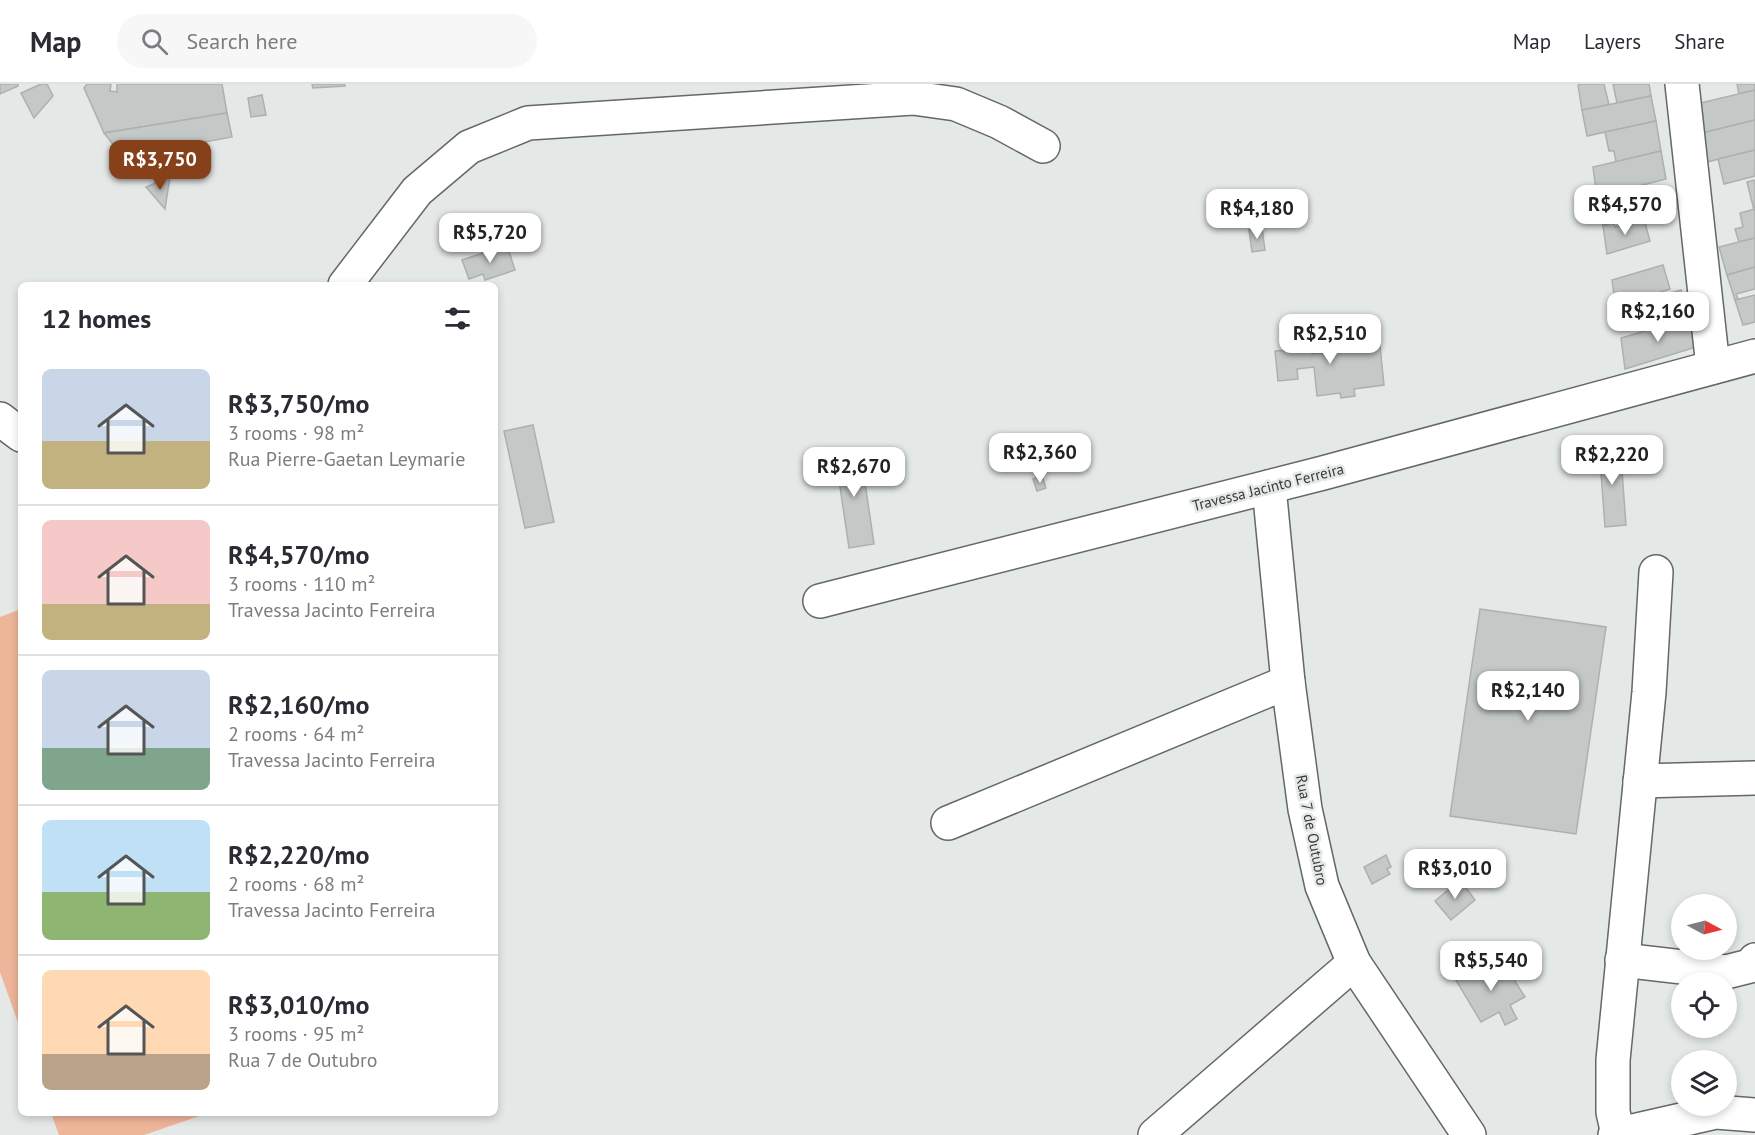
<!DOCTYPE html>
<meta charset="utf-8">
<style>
:root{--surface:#fff;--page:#f7f7f7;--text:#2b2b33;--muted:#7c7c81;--line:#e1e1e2;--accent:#87411a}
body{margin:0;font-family:"PT Sans",sans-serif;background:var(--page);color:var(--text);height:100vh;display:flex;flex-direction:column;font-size:22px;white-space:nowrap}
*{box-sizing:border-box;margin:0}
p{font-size:20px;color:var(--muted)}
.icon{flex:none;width:33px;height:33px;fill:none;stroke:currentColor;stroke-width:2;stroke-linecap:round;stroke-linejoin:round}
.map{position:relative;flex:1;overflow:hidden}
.sheet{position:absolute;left:18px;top:198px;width:480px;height:834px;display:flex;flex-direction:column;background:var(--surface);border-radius:9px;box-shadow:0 3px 9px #0003}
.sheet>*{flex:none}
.needle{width:39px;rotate:97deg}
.buttons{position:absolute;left:1671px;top:810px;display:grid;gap:12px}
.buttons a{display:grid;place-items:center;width:66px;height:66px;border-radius:50%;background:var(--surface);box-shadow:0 3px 9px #0003;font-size:30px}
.price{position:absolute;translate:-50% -51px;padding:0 14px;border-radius:12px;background:#fff;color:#222;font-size:20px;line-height:39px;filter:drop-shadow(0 2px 3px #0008)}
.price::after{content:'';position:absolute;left:50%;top:36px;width:18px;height:14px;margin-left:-9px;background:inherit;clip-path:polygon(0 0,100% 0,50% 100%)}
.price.selected{background:var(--accent);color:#fff}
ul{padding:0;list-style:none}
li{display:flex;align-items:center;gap:18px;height:150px;padding:0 24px}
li+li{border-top:2px solid var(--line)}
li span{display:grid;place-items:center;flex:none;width:168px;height:120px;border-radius:9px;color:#555}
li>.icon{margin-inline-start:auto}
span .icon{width:72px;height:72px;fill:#fffc;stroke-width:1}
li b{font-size:26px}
h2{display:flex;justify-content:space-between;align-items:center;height:72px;padding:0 24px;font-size:26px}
header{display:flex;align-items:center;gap:36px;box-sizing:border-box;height:84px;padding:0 30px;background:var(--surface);border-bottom:2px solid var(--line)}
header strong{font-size:28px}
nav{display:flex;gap:33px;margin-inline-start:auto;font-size:21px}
.search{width:420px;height:54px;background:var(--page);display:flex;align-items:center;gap:15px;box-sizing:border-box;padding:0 21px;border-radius:33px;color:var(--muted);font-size:22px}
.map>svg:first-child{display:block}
.grass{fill:#efb599}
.building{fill:#c4c9c7;stroke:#acb0af;stroke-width:1.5}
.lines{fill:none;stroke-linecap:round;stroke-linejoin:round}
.minor-casing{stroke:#646866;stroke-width:36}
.minor{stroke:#fff;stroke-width:33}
.labels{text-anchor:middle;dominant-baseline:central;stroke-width:5;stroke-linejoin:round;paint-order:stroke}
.street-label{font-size:15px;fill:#383a39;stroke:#e4e8e6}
</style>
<header>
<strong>Map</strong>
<div class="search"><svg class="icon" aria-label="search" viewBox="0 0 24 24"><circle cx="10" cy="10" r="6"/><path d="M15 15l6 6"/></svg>Search here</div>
<nav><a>Map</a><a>Layers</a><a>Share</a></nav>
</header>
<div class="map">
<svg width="1755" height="1051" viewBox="0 0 1755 1051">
<rect width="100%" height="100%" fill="#e4e8e6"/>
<g class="grass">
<path d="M21,525V947L0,888V533Z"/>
<path d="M51,1029H208L144,1051H59Z"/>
</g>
<g class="building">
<path d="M0,0H18V2L0,10Z"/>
<path d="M41,0H47L53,12L34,34L21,9Z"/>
<path d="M87,0H111L110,7L117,8V0H222L227,29L104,49L84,4Z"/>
<path d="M312,0H345V2L313,4Z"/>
<path d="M1583,0H1604L1609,21L1582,26L1578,1Z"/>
<path d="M1613,0H1649L1651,12L1617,19Z"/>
<path d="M1737,0H1755V6L1739,10Z"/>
<path d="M1755,6V36L1698,50L1692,21Z"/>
<path d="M262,11L266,31L251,33L248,14Z"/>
<path d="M1651,12L1656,37L1587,52L1582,26Z"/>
<path d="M227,29L232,53L123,73L104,49Z"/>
<path d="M1755,36V66L1703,79L1698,50Z"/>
<path d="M1656,37L1661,67L1616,78L1614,67H1609L1605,48Z"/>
<path d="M1755,66V92L1724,100L1718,75Z"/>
<path d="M1661,67L1666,95L1597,113L1593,83Z"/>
<path d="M170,93L165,125L146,103Z"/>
<path d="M1755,96V125L1754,126L1747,98Z"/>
<path d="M1639,107L1645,130L1603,142L1597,113L1611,109L1612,115Z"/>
<path d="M1755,125V154L1739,158L1735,145L1743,143L1740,129Z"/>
<path d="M1644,135L1650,157L1607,170L1603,142L1613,138L1615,143Z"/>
<path d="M1262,144L1265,166L1252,168L1249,146Z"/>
<path d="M1755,154V183L1727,191L1719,163Z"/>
<path d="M507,161L515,186L485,196L483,190L469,195L462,176Z"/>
<path d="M1663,181L1670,205L1649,212L1650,215L1616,225L1612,196Z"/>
<path d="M1755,183V205L1736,210L1738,215L1735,216L1727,191Z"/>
<path d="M1681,206L1689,234L1676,237L1675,232L1660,236L1654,214Z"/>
<path d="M1755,211V238L1743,241L1735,216Z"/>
<path d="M1689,234L1696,263L1625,285L1621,254Z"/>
<path d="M1373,238L1374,249L1360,250L1359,239Z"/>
<path d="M1309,239L1312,270L1380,262L1384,301L1354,305L1355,312L1341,314L1340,309L1317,312L1314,283L1297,285L1298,295L1278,297L1275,267L1290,266L1288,241Z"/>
<path d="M533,341L554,438L525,444L504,347Z"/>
<path d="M1620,360L1626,441L1605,443L1599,362Z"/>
<path d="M860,365L874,460L849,464L835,369Z"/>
<path d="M1042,392L1046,404L1037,407L1033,395Z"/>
<path d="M1480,525L1606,543L1576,750L1450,732Z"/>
<path d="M1386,771L1391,783L1387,785L1390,790L1372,800L1364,783Z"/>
<path d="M1460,796L1475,816L1451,836L1435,817Z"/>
<path d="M1501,875L1525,913L1510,921L1517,935L1505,941L1499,928L1481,938L1454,893L1464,887L1468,894Z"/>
</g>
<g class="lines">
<g class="minor-casing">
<g id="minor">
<path d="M1682,0L1713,283"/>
<path d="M345,201L417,107L469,63L528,39L913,14L956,20L999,38L1043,62"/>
<path d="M0,335L21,351"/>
<path d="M1269,403L1288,598L1305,725L1322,802L1354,879L1469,1051"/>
<path d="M820,517L1323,389L1755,272"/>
<path d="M1640,697L1755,694"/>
<path d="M948,739L1288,598"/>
<path d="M1622,876L1726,888L1750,882L1755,876"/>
<path d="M1618,1050L1613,1028V976L1649,608L1656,488"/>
<path d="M1155,1051L1354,879"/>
<path d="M1615,1051L1716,1028L1755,1031"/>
</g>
</g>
<use href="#minor" class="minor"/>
</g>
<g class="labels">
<g class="street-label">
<text transform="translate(1268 403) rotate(-14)">Travessa Jacinto Ferreira</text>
<text transform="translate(1312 746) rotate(79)">Rua 7 de Outubro</text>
</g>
</g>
</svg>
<div class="buttons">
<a><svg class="needle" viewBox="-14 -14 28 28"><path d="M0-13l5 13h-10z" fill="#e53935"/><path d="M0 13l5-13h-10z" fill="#7c7c81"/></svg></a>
<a><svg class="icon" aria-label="locate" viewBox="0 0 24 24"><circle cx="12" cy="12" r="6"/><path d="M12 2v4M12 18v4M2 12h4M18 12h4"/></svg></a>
<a><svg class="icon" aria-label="layers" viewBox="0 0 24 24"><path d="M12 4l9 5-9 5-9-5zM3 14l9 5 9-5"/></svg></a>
</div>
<b class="price selected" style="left:160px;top:107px">R$3,750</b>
<b class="price" style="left:1625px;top:152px">R$4,570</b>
<b class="price" style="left:1257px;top:156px">R$4,180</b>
<b class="price" style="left:490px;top:180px">R$5,720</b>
<b class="price" style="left:1658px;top:259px">R$2,160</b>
<b class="price" style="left:1330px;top:281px">R$2,510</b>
<b class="price" style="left:1040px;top:400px">R$2,360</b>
<b class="price" style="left:1612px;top:402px">R$2,220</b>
<b class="price" style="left:854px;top:414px">R$2,670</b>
<b class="price" style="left:1528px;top:638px">R$2,140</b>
<b class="price" style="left:1455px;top:816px">R$3,010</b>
<b class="price" style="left:1491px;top:908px">R$5,540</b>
<section class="sheet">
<h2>12 homes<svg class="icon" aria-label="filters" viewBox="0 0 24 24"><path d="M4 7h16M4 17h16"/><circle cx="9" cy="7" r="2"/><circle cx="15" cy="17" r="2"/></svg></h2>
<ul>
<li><span style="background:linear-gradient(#c9d6e8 60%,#c2b280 0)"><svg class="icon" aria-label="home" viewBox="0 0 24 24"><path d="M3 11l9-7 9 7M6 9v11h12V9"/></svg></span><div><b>R$3,750/mo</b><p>3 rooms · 98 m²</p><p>Rua Pierre-Gaetan Leymarie</p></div></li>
<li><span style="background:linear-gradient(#f6c9c9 70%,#c2b280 0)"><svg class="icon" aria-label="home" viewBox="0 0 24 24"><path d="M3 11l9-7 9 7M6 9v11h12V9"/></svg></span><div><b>R$4,570/mo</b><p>3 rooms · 110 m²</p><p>Travessa Jacinto Ferreira</p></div></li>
<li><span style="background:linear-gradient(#c9d6e8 65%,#7fa58c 0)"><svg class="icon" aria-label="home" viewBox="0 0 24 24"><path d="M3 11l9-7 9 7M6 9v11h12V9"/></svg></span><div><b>R$2,160/mo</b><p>2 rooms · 64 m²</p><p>Travessa Jacinto Ferreira</p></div></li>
<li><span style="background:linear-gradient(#bfe0f5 60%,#8fb573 0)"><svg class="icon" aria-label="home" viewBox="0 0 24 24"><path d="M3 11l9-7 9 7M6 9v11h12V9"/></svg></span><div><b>R$2,220/mo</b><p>2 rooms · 68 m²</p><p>Travessa Jacinto Ferreira</p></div></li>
<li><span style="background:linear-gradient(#ffd9b3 70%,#b9a48a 0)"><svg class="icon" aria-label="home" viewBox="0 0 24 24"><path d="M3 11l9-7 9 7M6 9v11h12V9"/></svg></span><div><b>R$3,010/mo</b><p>3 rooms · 95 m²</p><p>Rua 7 de Outubro</p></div></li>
</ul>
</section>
</div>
